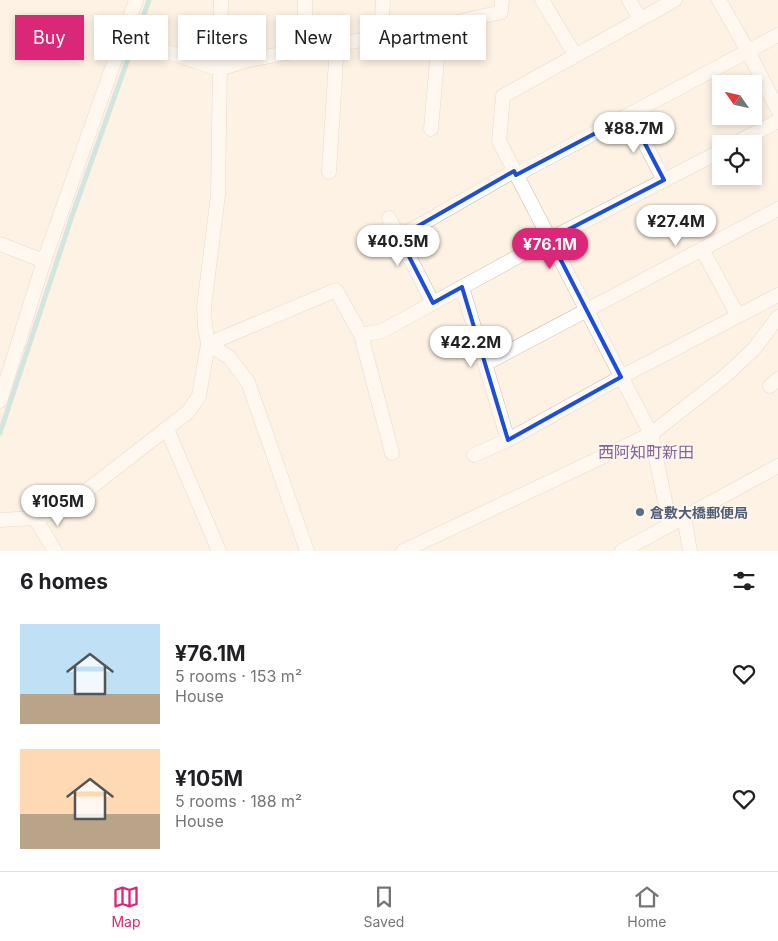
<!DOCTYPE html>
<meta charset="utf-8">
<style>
:root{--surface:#fff;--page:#f2f2f2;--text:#202124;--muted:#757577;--line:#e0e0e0;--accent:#db2777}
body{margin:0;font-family:Inter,"Noto Sans JP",sans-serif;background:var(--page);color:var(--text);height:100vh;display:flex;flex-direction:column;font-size:19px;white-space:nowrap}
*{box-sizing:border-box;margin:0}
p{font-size:16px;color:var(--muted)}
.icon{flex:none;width:28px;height:28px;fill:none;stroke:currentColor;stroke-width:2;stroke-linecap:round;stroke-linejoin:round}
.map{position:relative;height:551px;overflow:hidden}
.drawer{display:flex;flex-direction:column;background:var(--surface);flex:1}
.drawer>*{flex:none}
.guide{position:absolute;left:15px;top:15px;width:500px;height:45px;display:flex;gap:10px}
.needle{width:32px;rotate:304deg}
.tools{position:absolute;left:712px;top:75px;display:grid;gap:10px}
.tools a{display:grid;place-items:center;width:50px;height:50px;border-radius:0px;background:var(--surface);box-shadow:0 2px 8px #0003;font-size:25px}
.price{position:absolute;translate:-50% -42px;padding:0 11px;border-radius:18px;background:#fff;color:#222;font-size:16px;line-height:32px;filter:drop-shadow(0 1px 2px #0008)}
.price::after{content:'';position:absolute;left:50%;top:30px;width:15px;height:11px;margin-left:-8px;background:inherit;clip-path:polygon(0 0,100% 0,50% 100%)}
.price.current{background:var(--accent);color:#fff}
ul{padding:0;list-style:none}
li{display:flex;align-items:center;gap:15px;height:125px;padding:0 20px}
li span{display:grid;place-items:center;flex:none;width:140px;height:100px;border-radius:0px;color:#555}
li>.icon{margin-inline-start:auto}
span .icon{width:60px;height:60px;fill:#fffc;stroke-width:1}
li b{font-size:21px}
h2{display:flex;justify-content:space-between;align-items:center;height:60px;padding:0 20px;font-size:21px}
.chip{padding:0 18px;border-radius:0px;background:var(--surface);box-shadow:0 2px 8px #0003;font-size:18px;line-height:45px}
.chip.current{background:var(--accent);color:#fff}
.dock{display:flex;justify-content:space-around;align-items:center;height:70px;border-top:1px solid var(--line);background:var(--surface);font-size:14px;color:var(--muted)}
.dock a{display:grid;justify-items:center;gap:2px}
.dock .current{color:var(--accent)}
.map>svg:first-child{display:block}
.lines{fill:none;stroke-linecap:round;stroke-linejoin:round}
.stream{stroke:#9dd4da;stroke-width:5}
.street-casing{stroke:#d1bbac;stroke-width:15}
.street{stroke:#fff;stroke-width:14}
.marked{fill:none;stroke:#1d4ed8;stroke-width:4;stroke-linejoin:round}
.service-dot{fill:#5c6f8a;stroke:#fff6eb;stroke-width:2}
.labels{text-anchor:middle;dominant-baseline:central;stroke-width:4;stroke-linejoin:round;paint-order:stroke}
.service-label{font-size:14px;font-weight:bold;fill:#4e5e75;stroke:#fff6eb;text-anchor:start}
.quarter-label{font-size:16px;fill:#85639b;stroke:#fff6eb}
</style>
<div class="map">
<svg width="778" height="551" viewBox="0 0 778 551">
<rect width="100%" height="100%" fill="#fdf2e4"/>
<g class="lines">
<path class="stream" d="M0,433L72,216L149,0"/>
<g class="street-casing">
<g id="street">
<path d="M542,0L575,55"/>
<path d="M629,0L640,19"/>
<path d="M719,0L748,51L778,110"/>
<path d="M122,37L219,69L248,60L436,27L501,12L502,0"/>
<path d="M381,37L383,0"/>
<path d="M305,50V0"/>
<path d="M630,115L664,180"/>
<path d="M431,129L440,26"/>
<path d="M734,144L778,121"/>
<path d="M329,172L337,44"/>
<path d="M516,175L778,35"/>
<path d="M389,218L433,303"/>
<path d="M399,237L514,171"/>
<path d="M0,244L44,261"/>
<path d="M702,249L738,316"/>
<path d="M462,287L508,440"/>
<path d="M361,335L392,453"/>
<path d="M208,344L336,290L361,335L382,331L550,239L721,151"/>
<path d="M208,344L229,357L248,382L307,551"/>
<path d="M485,364L778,209"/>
<path d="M770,386L778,379"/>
<path d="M0,401L44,261L136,0"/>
<path d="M167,429L219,551"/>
<path d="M474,455L508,440L621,377L778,295"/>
<path d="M684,516L690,551"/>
<path d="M35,518L55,551"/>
<path d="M0,520L35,518L63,509L188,412L199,396L208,344L205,326L204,307L218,195L221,0"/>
<path d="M670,525L651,434L499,141L503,96L675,0"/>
<path d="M403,551L651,434L724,377L754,349L778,317"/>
<path d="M622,551L778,466"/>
</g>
</g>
<use href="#street" class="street"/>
</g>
<path d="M0 0H778V551H0ZM630,115L664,180L550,239L621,377L508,440L462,287L433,303L399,237L514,171L516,175Z" fill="#fdf2e4" fill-opacity=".55" fill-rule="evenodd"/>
<path class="marked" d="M630,115L664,180L550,239L621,377L508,440L462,287L433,303L399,237L514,171L516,175Z"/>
<circle class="service-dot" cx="640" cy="512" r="5"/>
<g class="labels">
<g class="service-label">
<text x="650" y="512">倉敷大橋郵便局</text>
</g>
<g class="quarter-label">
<text x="646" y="452">西阿知町新田</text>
</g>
</g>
</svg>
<div class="tools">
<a><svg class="needle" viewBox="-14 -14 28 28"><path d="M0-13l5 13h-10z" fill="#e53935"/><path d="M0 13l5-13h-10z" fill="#757577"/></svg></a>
<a><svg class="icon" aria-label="locate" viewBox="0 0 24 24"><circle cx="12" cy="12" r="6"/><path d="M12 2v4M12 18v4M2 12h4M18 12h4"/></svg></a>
</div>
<b class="price" style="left:634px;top:154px">¥88.7M</b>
<b class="price" style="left:676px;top:247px">¥27.4M</b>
<b class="price" style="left:398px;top:267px">¥40.5M</b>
<b class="price current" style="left:550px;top:270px">¥76.1M</b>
<b class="price" style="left:471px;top:368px">¥42.2M</b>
<b class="price" style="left:58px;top:527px">¥105M</b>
<div class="guide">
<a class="chip current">Buy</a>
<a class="chip">Rent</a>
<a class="chip">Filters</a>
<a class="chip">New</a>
<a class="chip">Apartment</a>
</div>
</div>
<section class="drawer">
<h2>6 homes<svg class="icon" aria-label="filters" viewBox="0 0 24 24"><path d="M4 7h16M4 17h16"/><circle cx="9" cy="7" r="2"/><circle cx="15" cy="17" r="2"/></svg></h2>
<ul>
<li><span style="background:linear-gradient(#bfe0f5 70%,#b9a48a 0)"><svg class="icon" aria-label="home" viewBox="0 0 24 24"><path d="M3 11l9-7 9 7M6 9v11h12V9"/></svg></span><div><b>¥76.1M</b><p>5 rooms · 153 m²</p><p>House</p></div><svg class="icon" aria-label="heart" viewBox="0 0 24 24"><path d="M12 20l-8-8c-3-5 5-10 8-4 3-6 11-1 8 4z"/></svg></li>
<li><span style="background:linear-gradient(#ffd9b3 65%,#b9a48a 0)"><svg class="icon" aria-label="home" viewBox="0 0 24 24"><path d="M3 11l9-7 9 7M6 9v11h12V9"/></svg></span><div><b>¥105M</b><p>5 rooms · 188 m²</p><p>House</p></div><svg class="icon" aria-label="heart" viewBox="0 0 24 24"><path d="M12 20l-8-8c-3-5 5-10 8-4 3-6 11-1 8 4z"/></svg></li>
</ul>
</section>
<nav class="dock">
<a class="current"><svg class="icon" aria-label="map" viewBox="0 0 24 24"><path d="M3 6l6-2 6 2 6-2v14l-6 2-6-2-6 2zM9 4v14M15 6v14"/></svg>Map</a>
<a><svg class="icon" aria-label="saved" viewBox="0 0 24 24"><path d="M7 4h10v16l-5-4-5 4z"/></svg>Saved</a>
<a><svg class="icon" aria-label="home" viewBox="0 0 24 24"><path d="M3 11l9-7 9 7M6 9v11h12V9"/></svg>Home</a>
</nav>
